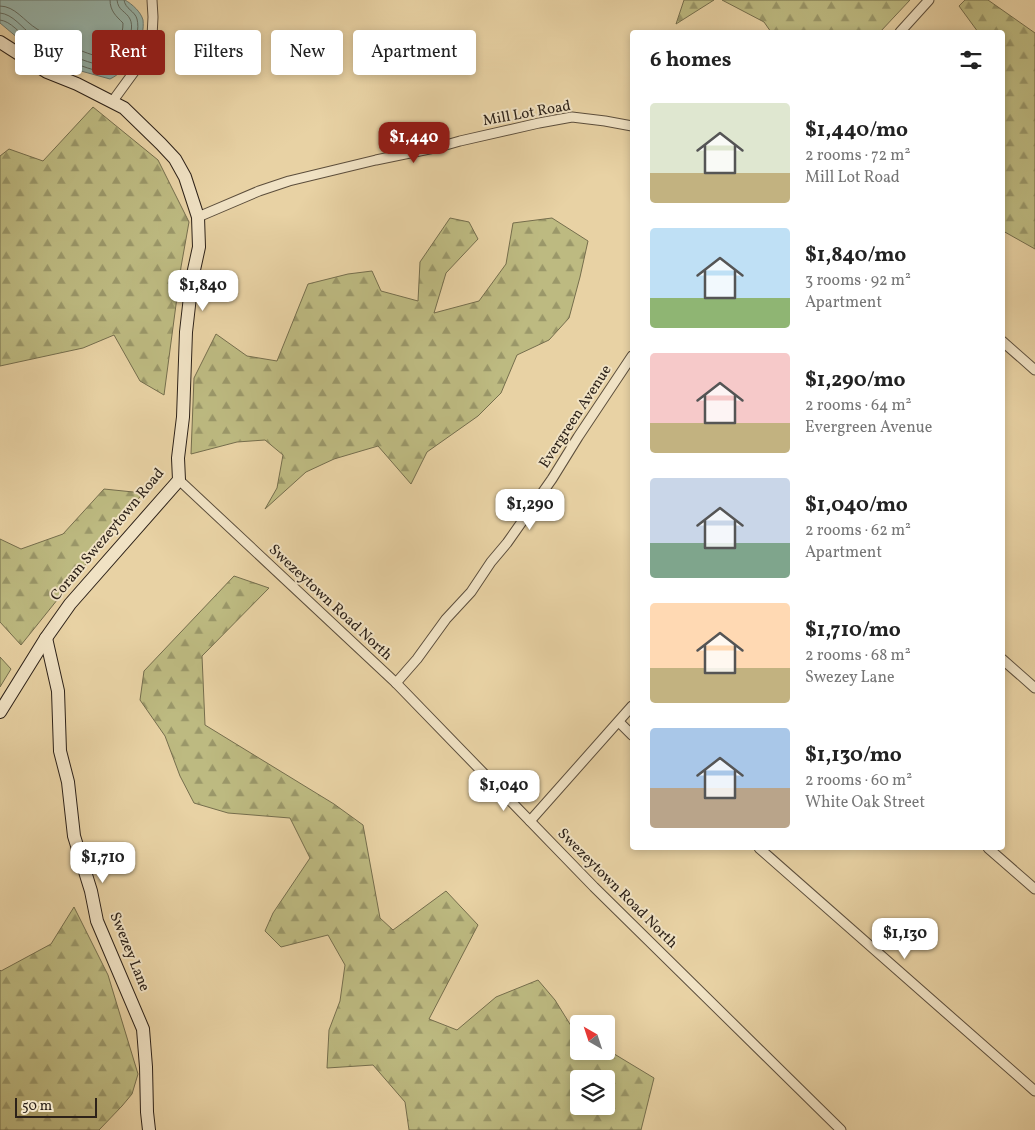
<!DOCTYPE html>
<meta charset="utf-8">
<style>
:root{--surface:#fff;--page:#f2f2f2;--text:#222;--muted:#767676;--accent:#8f2418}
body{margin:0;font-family:Vollkorn,serif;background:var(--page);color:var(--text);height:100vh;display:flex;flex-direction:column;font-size:19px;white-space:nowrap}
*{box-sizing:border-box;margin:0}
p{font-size:16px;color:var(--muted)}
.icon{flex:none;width:28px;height:28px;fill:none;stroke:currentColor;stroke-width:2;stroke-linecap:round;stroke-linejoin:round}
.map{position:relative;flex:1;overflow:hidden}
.details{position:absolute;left:630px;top:30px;width:375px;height:820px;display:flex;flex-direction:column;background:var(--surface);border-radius:5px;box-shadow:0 2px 8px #0003}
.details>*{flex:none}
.top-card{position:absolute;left:15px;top:30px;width:475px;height:45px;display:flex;gap:10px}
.needle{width:32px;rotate:321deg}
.buttons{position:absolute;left:570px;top:1015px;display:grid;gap:10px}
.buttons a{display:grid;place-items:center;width:45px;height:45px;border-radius:5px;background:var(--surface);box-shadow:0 2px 8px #0003;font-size:25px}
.scale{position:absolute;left:15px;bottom:12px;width:82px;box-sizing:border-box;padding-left:5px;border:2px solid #2d2219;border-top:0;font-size:14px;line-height:18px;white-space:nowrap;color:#2d2219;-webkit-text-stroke:4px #f0e2c4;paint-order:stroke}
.price{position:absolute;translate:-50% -42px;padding:0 11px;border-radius:10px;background:#fff;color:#222;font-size:16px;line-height:32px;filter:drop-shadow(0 1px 2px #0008)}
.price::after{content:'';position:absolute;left:50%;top:30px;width:15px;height:11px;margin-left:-8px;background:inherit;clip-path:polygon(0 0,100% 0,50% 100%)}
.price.current{background:var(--accent);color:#fff}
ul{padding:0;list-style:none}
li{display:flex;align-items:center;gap:15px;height:125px;padding:0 20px}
li span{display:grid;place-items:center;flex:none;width:140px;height:100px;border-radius:5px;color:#555}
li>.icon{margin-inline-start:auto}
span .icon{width:60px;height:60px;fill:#fffc;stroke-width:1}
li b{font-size:21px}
h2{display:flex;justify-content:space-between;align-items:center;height:60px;padding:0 20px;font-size:21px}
.tag{padding:0 18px;border-radius:5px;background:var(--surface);box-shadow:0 2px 8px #0003;font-size:18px;line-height:45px}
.tag.current{background:var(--accent);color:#fff}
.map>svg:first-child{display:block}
.forest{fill:url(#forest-firs);stroke:#756e4d;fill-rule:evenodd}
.water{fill:#98b6ac;stroke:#6d7b71}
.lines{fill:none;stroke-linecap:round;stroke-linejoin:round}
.shore{stroke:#626c62;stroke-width:1}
.street-casing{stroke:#5c4e3c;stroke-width:11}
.secondary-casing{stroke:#2d2219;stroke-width:14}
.street{stroke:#f0e2c4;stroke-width:9}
.secondary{stroke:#f0e2c4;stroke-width:12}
.labels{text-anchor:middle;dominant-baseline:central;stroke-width:4;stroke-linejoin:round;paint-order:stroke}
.street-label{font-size:15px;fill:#2d2219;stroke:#f0e2c4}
</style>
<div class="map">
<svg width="1035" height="1130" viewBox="0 0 1035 1130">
<defs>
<pattern id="forest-firs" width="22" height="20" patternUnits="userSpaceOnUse" patternTransform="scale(1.25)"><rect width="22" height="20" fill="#bdba81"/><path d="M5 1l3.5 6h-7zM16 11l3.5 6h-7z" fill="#9a9769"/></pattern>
</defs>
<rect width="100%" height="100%" fill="#e8d2a4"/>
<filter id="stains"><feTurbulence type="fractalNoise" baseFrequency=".004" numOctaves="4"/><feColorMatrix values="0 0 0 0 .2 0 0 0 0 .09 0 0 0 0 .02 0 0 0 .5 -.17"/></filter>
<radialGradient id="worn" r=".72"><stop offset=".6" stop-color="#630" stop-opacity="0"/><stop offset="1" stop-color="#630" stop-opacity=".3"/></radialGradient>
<g class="forest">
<path d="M684,0H714L676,24Z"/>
<path d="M722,0H910L880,32H771L764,22Z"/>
<path d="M965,0H988L1035,33V249L1003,231L1002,32H978L959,6Z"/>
<path d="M93,107L158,160L189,222L181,267L164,395L140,381L114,335L83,348L0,366V156L9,149L43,161Z"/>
<path d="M450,218L469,222L478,239L446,273L434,313L479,301L506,264L513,223L552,218L588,241L580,277L569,318L549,340L517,355L501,393L478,416L427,452L411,484L378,446L334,459L306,472L265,509L277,488L283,455L265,440L237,442L191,454L194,378L216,334L247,356L277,361L308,284L348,274L372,271L381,291L418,301L420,262Z"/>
<path d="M104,489L143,493L21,645L0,622V539L21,549L63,534Z"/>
<path d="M234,576L269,588L202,656L205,725L334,804L363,825L380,918L393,930L446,891L478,925L429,1019L457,1030L496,997L538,980L555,1000L573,1029L579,1032V1051H606V1049L654,1078L641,1130H409L405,1102L373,1065L327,1068L329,1030L340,1001L345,965L328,935L281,947L265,931L273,913L310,858L290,818L228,813L194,803L180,776L165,736L140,700L144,671ZM579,1079H606V1106H579Z"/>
<path d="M0,657L11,669L0,687Z"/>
<path d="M74,907L108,975L138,1074L132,1094L122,1106L99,1130H0V970L1,971L51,944Z"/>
</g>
<path class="water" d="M0,0H125C132,4 141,12 143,20C145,38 134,58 122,70C119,74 114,77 110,79L70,68L25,44L0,23Z"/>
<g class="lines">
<g class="shore">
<path d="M0,6C15,6 24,21 37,29C58,42 81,52 106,59C117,52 123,36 123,23C116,16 110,11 110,0"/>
<path d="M0,13C13,14 22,28 32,35C55,50 81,61 107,67C119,60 137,33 130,19C126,11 118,11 117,0"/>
<path d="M0,20C11,21 20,34 29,40C53,56 80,67 109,74C124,64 142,39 137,19C135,11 125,9 124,0"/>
</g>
<g class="street-casing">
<g id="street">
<path d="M900,32L929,0"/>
<path d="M112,102L147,54L152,37L153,17L152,0"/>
<path d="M198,217L259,191L289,181L376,160L439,147L460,141L539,123L572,117L605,121L632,126"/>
<path d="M1002,341L1035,370"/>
<path d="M179,480L396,683L594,887L841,1130"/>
<path d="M1002,659L1035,688"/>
<path d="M396,683L417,659L446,619L471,592L491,562L507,543L552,479L578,437L632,356"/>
<path d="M619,722L632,735"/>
<path d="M530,821L632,706"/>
<path d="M759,848L1035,1091"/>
<path d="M988,848L1035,889"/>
</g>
</g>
<g class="secondary-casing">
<g id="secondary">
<path d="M0,42L47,72L77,84L124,108L161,144L175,159L185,177L198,217L199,247L192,279L186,332L183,417L178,458L179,480L70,604L46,638L0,712"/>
<path d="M46,638L58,691L60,751L68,782L74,836L91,891L97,921L143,1029L146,1067L147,1112L149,1130"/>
</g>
</g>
<use href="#street" class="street"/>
<use href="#secondary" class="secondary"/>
</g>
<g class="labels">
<g class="street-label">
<text transform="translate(527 114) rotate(-10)">Mill Lot Road</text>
<text transform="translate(576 417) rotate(-57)">Evergreen Avenue</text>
<text transform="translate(108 535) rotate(-50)">Coram Swezeytown Road</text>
<text transform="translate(330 603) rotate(43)">Swezeytown Road North</text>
<text transform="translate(617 889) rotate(45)">Swezeytown Road North</text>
<text transform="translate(129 952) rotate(68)">Swezey Lane</text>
</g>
</g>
<rect width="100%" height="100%" filter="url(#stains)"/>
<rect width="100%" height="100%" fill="url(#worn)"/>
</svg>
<div class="buttons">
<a><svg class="needle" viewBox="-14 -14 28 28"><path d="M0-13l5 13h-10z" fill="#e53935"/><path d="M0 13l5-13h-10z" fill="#767676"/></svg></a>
<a><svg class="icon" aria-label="layers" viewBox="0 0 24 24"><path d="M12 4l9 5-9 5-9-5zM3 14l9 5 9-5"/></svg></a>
</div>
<div class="scale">50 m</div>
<b class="price current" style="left:414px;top:164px">$1,440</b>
<b class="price" style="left:203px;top:312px">$1,840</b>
<b class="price" style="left:530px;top:531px">$1,290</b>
<b class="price" style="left:504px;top:812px">$1,040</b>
<b class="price" style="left:103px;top:884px">$1,710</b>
<b class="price" style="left:905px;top:960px">$1,130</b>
<div class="top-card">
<a class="tag">Buy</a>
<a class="tag current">Rent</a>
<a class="tag">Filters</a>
<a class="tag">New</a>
<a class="tag">Apartment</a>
</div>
<section class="details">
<h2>6 homes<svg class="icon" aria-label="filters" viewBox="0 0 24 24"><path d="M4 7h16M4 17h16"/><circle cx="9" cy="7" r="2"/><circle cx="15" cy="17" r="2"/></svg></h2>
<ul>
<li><span style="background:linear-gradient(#dfe7d0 70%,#c2b280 0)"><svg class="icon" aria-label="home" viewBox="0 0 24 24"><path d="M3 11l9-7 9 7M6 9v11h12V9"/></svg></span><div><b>$1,440/mo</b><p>2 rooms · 72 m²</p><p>Mill Lot Road</p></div></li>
<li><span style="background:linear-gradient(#bfe0f5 70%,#8fb573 0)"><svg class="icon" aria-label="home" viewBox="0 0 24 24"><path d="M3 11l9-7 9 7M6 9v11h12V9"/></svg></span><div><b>$1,840/mo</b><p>3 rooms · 92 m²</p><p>Apartment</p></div></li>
<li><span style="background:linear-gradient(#f6c9c9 70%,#c2b280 0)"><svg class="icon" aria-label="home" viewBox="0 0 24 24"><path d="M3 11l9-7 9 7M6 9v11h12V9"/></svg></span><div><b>$1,290/mo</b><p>2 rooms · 64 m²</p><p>Evergreen Avenue</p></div></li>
<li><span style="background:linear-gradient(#c9d6e8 65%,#7fa58c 0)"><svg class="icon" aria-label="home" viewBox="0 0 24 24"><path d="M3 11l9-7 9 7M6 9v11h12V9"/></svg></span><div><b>$1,040/mo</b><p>2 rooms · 62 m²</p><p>Apartment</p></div></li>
<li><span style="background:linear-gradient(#ffd9b3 65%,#c2b280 0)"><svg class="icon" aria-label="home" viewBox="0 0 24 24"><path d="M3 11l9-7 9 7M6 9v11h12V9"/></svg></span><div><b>$1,710/mo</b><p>2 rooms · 68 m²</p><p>Swezey Lane</p></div></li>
<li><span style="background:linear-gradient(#a9c7e8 60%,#b9a48a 0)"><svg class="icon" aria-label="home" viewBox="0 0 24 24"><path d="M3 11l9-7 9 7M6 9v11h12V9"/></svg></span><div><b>$1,130/mo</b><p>2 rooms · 60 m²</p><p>White Oak Street</p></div></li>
</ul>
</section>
</div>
